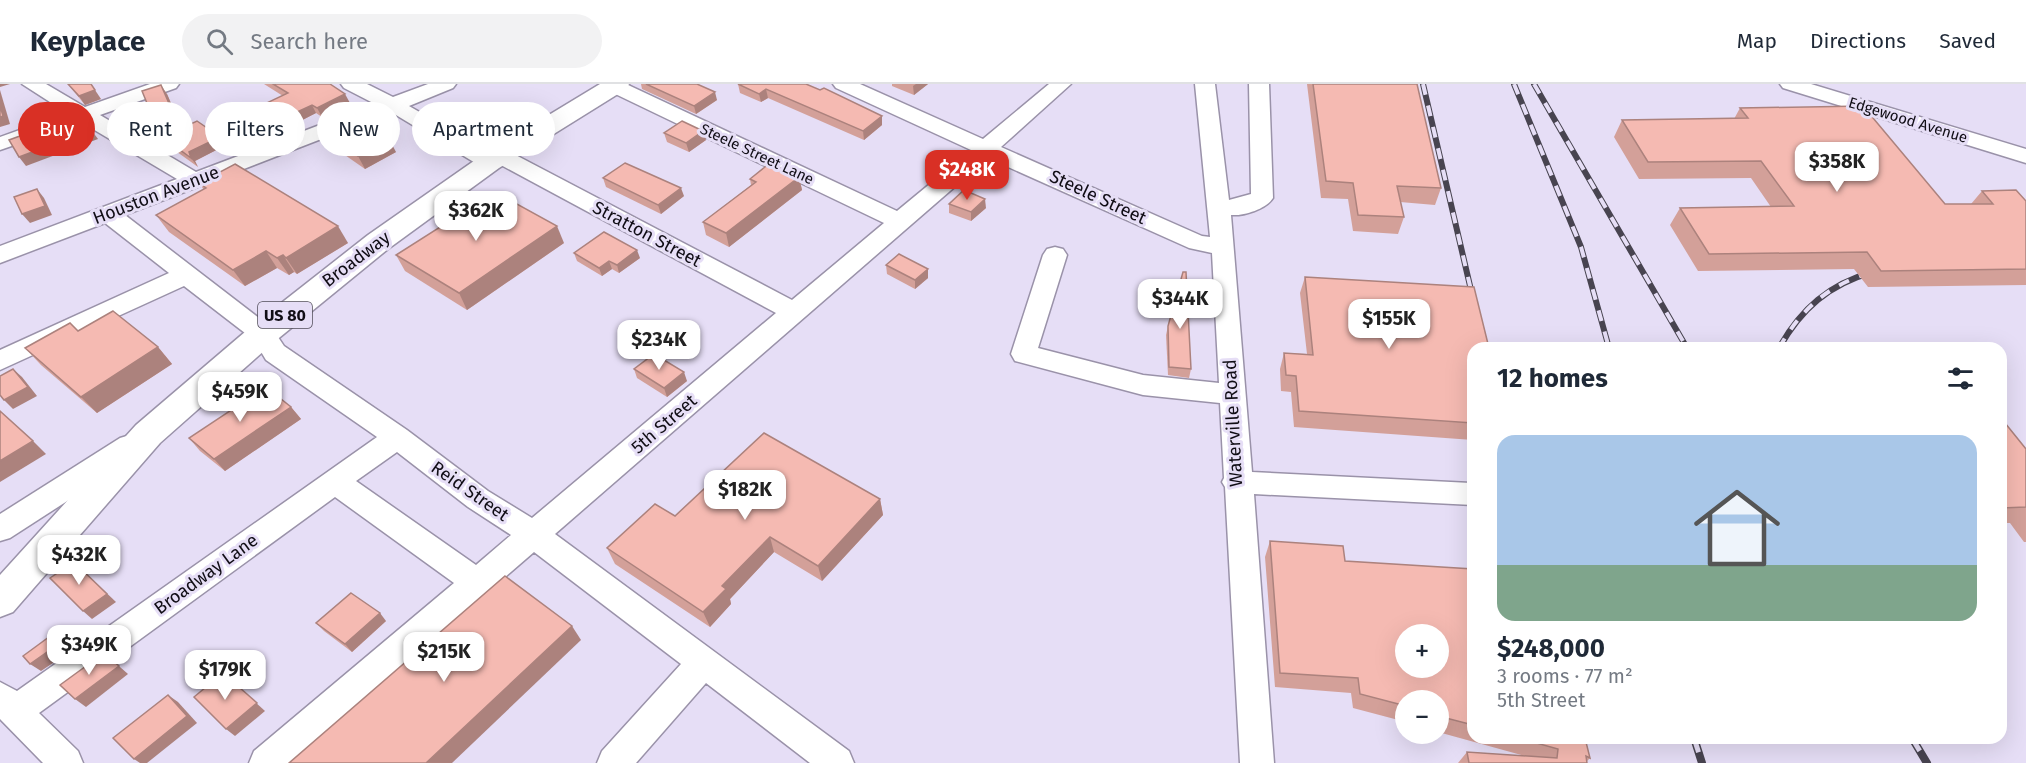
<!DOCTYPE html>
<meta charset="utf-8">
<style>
:root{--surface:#fff;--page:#f2f2f3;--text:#1f2937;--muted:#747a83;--line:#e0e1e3;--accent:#d93025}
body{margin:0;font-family:"Fira Sans",sans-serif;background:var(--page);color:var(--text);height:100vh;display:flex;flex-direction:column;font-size:22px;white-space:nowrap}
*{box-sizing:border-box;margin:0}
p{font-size:20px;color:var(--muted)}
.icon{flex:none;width:33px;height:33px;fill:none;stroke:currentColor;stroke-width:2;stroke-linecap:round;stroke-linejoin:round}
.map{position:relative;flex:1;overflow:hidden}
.drawer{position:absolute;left:1467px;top:258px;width:540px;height:402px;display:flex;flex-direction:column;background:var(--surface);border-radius:18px;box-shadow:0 6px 24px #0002}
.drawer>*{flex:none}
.hud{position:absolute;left:18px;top:18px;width:570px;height:54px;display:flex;gap:12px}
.tools{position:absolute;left:1395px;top:540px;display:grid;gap:12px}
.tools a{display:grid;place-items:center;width:54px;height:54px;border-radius:50%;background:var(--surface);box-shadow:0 6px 24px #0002;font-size:30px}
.price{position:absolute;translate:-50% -51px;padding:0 14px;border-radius:12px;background:#fff;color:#222;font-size:20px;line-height:39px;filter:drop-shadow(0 2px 3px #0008)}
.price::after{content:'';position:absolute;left:50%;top:36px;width:18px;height:14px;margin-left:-9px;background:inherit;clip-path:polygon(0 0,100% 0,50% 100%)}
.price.active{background:var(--accent);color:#fff}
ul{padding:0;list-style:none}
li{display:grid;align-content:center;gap:12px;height:318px;padding:0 30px}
li span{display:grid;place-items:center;height:186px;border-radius:18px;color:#555}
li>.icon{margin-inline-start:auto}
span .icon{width:108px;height:108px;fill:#fffc;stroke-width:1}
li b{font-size:26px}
h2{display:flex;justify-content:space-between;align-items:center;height:72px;padding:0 30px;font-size:26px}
.pill{padding:0 21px;border-radius:27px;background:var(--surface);box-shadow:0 6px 24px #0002;font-size:21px;line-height:54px}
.pill.active{background:var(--accent);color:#fff}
header{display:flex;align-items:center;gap:36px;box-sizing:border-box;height:84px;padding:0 30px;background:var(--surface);border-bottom:2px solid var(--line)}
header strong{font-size:28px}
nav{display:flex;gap:33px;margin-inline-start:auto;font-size:21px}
.search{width:420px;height:54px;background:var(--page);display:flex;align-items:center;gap:15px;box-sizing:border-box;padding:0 21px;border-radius:33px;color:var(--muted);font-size:22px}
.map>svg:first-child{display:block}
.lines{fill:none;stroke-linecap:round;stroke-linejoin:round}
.minor-casing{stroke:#9a92a9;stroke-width:3}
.major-casing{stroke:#9a92a9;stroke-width:3}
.minor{fill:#fff;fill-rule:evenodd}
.major{fill:#fff;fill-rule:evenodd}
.rail-far1-casing{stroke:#484450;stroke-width:6}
.rail-casing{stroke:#484450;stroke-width:8}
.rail-far1{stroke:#e6def6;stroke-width:4;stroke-dasharray:11;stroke-linecap:butt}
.rail{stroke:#e6def6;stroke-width:5;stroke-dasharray:15;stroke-linecap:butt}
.wall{fill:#d3a099}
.shaded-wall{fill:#ac827d}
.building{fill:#f5bab2;stroke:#ac827d;stroke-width:1.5;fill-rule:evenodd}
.labels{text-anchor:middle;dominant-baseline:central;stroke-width:6;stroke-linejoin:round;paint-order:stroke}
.far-street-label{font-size:15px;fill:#100d15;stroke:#e6def6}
.shield{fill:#e6def6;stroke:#504c58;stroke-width:1.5}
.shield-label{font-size:16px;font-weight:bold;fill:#100d15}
.street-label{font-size:18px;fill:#100d15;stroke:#e6def6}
</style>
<header>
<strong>Keyplace</strong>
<div class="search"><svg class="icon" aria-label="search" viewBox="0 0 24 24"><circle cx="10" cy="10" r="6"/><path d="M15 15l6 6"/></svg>Search here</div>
<nav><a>Map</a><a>Directions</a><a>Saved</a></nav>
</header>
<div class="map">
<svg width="2026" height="679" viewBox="0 0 2026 679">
<rect width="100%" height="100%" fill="#e6def6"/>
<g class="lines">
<g class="minor-casing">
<g id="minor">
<path d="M22,0H46L85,23L150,0H179L176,4L100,31L196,88L375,20L344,4L341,0H367L393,13L428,0H456L453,4L409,22L491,69L500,65L508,67L792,216L884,139L607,6L605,0H626L897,127L971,66L836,4L833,0H860L983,55L1049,0H1071L1001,63L1202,152L1210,153L1195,0H1215L1229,116L1251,110L1249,0H1269L1273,114C1266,125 1244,132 1231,131L1252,388L1471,399L1473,421L1254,410L1274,679H1240L1225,403L1222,398L1224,394L1220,319L1143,311L1015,277L1011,270L1043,171L1047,165L1055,163L1063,165L1067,171L1038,264L1143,291L1219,299L1212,169L1189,164L988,74L555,450L849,667L854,679H810L706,599L636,679H597L602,667L681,580L534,468L291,679H249L254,667L454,499L335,413L39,629L78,667L83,679H43L0,635V598L17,607L377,353L266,276L254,256L184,202L0,286V266L169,189L105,139L0,179V162L177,95L81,38L0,66V53L67,29ZM391,28L482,83L490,85L499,80L776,229L532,434L488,407L407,346L284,262L272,244L125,131ZM397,368L468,423L511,451L476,481L356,397Z"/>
<path d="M1780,0H1811L2026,65V79L1783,4Z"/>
<path d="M130,351L140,354L144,362L140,370L10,454L0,457V430L120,354Z"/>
</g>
</g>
<g class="major-casing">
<path id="major" d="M600,0H629L626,5L499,84L388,165L274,258L160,359L13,528L0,533V491L136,341L252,242L368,151L481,72Z"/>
</g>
<use href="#minor" class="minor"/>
<use href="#major" class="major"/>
<g class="rail-far1-casing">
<g id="rail-far1">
<path d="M1423,0L1474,219"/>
<path d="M1514,0L1581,163L1609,264"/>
<path d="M1534,0L1687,264"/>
<path d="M1779,264C1801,225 1829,200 1873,188"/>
</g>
</g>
<g class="rail-casing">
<g id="rail">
<path d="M1694,654L1702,679"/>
<path d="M1912,654L1927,679"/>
</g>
</g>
<use href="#rail-far1" class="rail-far1"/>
<use href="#rail" class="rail"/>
</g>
<g class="wall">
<path d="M68,0L101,15L85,21Z"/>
<path d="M264,0H330L350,19L322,33L316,29L275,50L272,48L244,62L226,49L220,41L283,12Z"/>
<path d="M641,0H697L717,16L696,30L642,5Z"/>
<path d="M738,0H806L882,32V41L864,56L768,14L761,18L740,9Z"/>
<path d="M892,0H928L914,11L892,2Z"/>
<path d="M1307,0H1417L1441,104L1435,121L1400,118L1404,133L1398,150L1353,147L1348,115L1321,114Z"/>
<path d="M167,10L182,45L220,53L226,61L195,77L198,83L166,60L160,51Z"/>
<path d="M1740,24L1945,120H1971L1982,107L2026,117V201L1868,203L1854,185L1698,187L1670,141L1680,124L1771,123L1751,94L1639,95L1614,53L1622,36L1734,35Z"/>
<path d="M324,49L396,68L365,85L332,62Z"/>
<path d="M664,49L706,56L689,68L667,58Z"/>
<path d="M799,93L802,106L729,163L706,151L703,138L751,101L750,95Z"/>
<path d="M603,94L684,112L661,130L606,103Z"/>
<path d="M199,99L348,159L297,190L294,188L289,191L277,184L245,202L169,148L156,131L204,106Z"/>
<path d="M949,120L986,124L971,137L949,129Z"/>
<path d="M564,159L467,226L405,187L396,171Z"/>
<path d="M574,169L640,174L619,189L612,185L602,192L577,177Z"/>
<path d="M886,181L928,185V194L915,205L887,190Z"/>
<path d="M1305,193L1473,264V356L1294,343L1291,308L1281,307L1280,285L1284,269L1307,270L1300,209Z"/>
<path d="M1168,242L1191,285L1189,294L1168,291L1166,251Z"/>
<path d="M78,247L158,263L172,280L97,329L41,281L25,264Z"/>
<path d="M634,285L687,297L667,313L637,294Z"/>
<path d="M291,323L301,335L225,387L200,367L189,354Z"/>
<path d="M2001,334L2026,365V458H2024L2010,439H2001Z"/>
<path d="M880,415L883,431L822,497L774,468L730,515L731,520L710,543L615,480L607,464L675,432Z"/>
<path d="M1270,457L1345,477L1473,485V654H1585L1590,674L1587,677V679H1458L1467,668L1525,672L1438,648V616H1406V638L1353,624L1351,609L1275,603L1265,473Z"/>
<path d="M386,537L352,568L324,547L316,539Z"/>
</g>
<g class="shaded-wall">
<path d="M0,0H10L0,3Z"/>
<path d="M91,0L101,15L85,21L79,12Z"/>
<path d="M916,0H928L914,11L913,2Z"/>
<path d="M161,1L167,10L186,54L180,45Z"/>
<path d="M766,5L768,14L761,18L759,10Z"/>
<path d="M0,6L10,40L0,43Z"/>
<path d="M715,8L717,16L696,30L694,22Z"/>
<path d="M345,10L350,19L322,33L317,24Z"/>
<path d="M312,21L316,29L275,50L269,41Z"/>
<path d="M882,32V41L864,56L863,47Z"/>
<path d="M86,39L98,55L26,82L19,73Z"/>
<path d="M267,39L272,48L244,62L239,53Z"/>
<path d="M703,47L706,56L689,68L686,59Z"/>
<path d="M220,53L226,61L195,77L198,83L191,74L189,68Z"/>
<path d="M389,55L396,68L365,85L358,72Z"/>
<path d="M799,93L802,106L729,163L726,149Z"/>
<path d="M681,104L684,112L661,130L658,121Z"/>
<path d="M37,105L44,114L52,131L30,139L22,130Z"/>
<path d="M985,115L986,124L971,137V128Z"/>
<path d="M338,142L348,159L297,190L286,174Z"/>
<path d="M557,142L564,159L467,226L459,209Z"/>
<path d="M637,166L640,174L619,189L617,181Z"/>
<path d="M266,167L277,184L245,202L233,186Z"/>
<path d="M283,171L294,188L289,191L277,174Z"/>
<path d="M609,177L612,185L602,192L599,184Z"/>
<path d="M928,185V194L915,205V196Z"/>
<path d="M158,263L172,280L97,329L81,313Z"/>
<path d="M13,285L22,293L37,312L13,325L4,316Z"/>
<path d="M684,288L687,297L667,313L664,304Z"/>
<path d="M291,323L301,335L225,387L214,375Z"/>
<path d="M33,357L46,370L0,398V377Z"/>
<path d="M880,415L883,431L822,497L818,482Z"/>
<path d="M770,453L774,468L730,515L731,520L710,543L703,528L722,502Z"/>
<path d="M74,478L116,518L92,535L83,527Z"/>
<path d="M380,529L386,537L352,568L345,560Z"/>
<path d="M572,542L581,556L452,679H426Z"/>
<path d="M49,553L60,561L68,569L41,587L30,580Z"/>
<path d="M104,569L128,590L86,623L75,615Z"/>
<path d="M232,597L265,627L235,652L226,645Z"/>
<path d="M168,611L178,618L197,639L147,679H140L134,675Z"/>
</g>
<g class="building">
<path d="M68,0H91L95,6L79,12Z"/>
<path d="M273,0H330L345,10L317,24L312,21L269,41L267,39L239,53L220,41L288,9Z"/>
<path d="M646,0H697L715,8L694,22Z"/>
<path d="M738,0H806L820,6L824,4L882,32L863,47L766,5L759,10Z"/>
<path d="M1313,0H1417L1441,104L1397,102L1404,133L1358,131L1353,99L1326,97Z"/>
<path d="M161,1L180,45L197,37L220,53L189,68L191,74L160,51L142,7Z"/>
<path d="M0,22L3,32L0,33Z"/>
<path d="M1863,22L1945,120H1993L1982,107L2016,106L2026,117V185L1881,187L1867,168L1709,170L1680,124L1794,122L1761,77L1648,78L1622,36L1748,34L1740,24Z"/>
<path d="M75,32L86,39L91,46L19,73L9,56Z"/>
<path d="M355,34L389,55L358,72L324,49Z"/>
<path d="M682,37L703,47L686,59L664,49Z"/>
<path d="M625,79L681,104L658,121L603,94Z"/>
<path d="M770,79L799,93L726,149L703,138L756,98L750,95Z"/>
<path d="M235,80L338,142L286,174L283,171L277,174L266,167L233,186L156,131L206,104L199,99Z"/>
<path d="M37,105L45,122L22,130L14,113Z"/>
<path d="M964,106L985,115L971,128L949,120Z"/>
<path d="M495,108L557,142L459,209L396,171Z"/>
<path d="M604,148L637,166L617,181L609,177L599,184L574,169Z"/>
<path d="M899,170L928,185L915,196L886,181Z"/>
<path d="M1183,188H1186L1191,285L1169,283L1168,242Z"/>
<path d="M1305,193L1474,203L1489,264H1473V339L1299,327L1296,292L1286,291L1284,269L1313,271Z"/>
<path d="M113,227L158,263L81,313L25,264L70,239L78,247Z"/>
<path d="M654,270L684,288L664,304L634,285Z"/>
<path d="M13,285L28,303L4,316L0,311V292Z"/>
<path d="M266,303L291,323L214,375L189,354Z"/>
<path d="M0,327L33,357L0,377Z"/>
<path d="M2001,334L2026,365V423L2001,424Z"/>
<path d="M764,349L880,415L818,482L770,453L722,502L726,505L703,528L607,464L655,420L675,432Z"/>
<path d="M1270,457L1343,462L1345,477L1473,485V641L1438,632V616H1406V622L1360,610L1358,594L1280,589ZM1406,550H1438V584H1406Z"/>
<path d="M74,478L107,510L83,527L50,494Z"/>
<path d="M505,492L572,542L426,679H289Z"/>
<path d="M351,509L380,529L345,560L316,539Z"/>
<path d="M49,553L57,561L30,580L23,572Z"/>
<path d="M104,569L119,582L75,615L60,601Z"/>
<path d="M223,589L257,619L226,645L194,613Z"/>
<path d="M168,611L187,632L134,675L113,654Z"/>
<path d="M1519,654H1585L1590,674L1586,672L1587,679H1469L1467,668L1557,674L1558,665Z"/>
</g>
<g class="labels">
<g class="far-street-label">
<text transform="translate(1908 36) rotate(17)">Edgewood Avenue</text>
<text transform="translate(757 70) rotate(25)">Steele Street Lane</text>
</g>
<rect class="shield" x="258" y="218" width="54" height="26" rx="4.5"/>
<g class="shield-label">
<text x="285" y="231">US 80</text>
</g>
<g class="street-label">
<text transform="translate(156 111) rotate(-21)">Houston Avenue</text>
<text transform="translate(1098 113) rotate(25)">Steele Street</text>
<text transform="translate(647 150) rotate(28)">Stratton Street</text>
<text transform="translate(356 175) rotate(-37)">Broadway</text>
<text transform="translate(1233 339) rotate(-93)">Waterville Road</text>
<text transform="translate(664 340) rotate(-41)">5th Street</text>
<text transform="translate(470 407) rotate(35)">Reid Street</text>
<text transform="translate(206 490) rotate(-36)">Broadway Lane</text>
</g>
</g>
</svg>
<div class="tools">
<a>+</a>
<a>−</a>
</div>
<b class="price" style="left:1837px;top:109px">$358K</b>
<b class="price active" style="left:967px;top:117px">$248K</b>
<b class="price" style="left:476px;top:158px">$362K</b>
<b class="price" style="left:1180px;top:246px">$344K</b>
<b class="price" style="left:1389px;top:266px">$155K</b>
<b class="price" style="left:659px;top:287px">$234K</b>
<b class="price" style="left:240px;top:339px">$459K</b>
<b class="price" style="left:745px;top:437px">$182K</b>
<b class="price" style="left:79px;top:502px">$432K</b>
<b class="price" style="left:89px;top:592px">$349K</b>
<b class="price" style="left:444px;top:599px">$215K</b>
<b class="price" style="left:225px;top:617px">$179K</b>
<div class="hud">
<a class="pill active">Buy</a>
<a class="pill">Rent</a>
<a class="pill">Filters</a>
<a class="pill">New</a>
<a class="pill">Apartment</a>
</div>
<section class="drawer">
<h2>12 homes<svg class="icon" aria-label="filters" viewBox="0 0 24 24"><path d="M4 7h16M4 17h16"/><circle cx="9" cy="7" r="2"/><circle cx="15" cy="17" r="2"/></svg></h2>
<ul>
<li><span style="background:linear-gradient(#a9c7e8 70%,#7fa58c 0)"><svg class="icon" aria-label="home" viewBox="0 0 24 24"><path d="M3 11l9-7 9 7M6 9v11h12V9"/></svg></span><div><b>$248,000</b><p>3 rooms · 77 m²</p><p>5th Street</p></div></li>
</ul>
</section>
</div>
